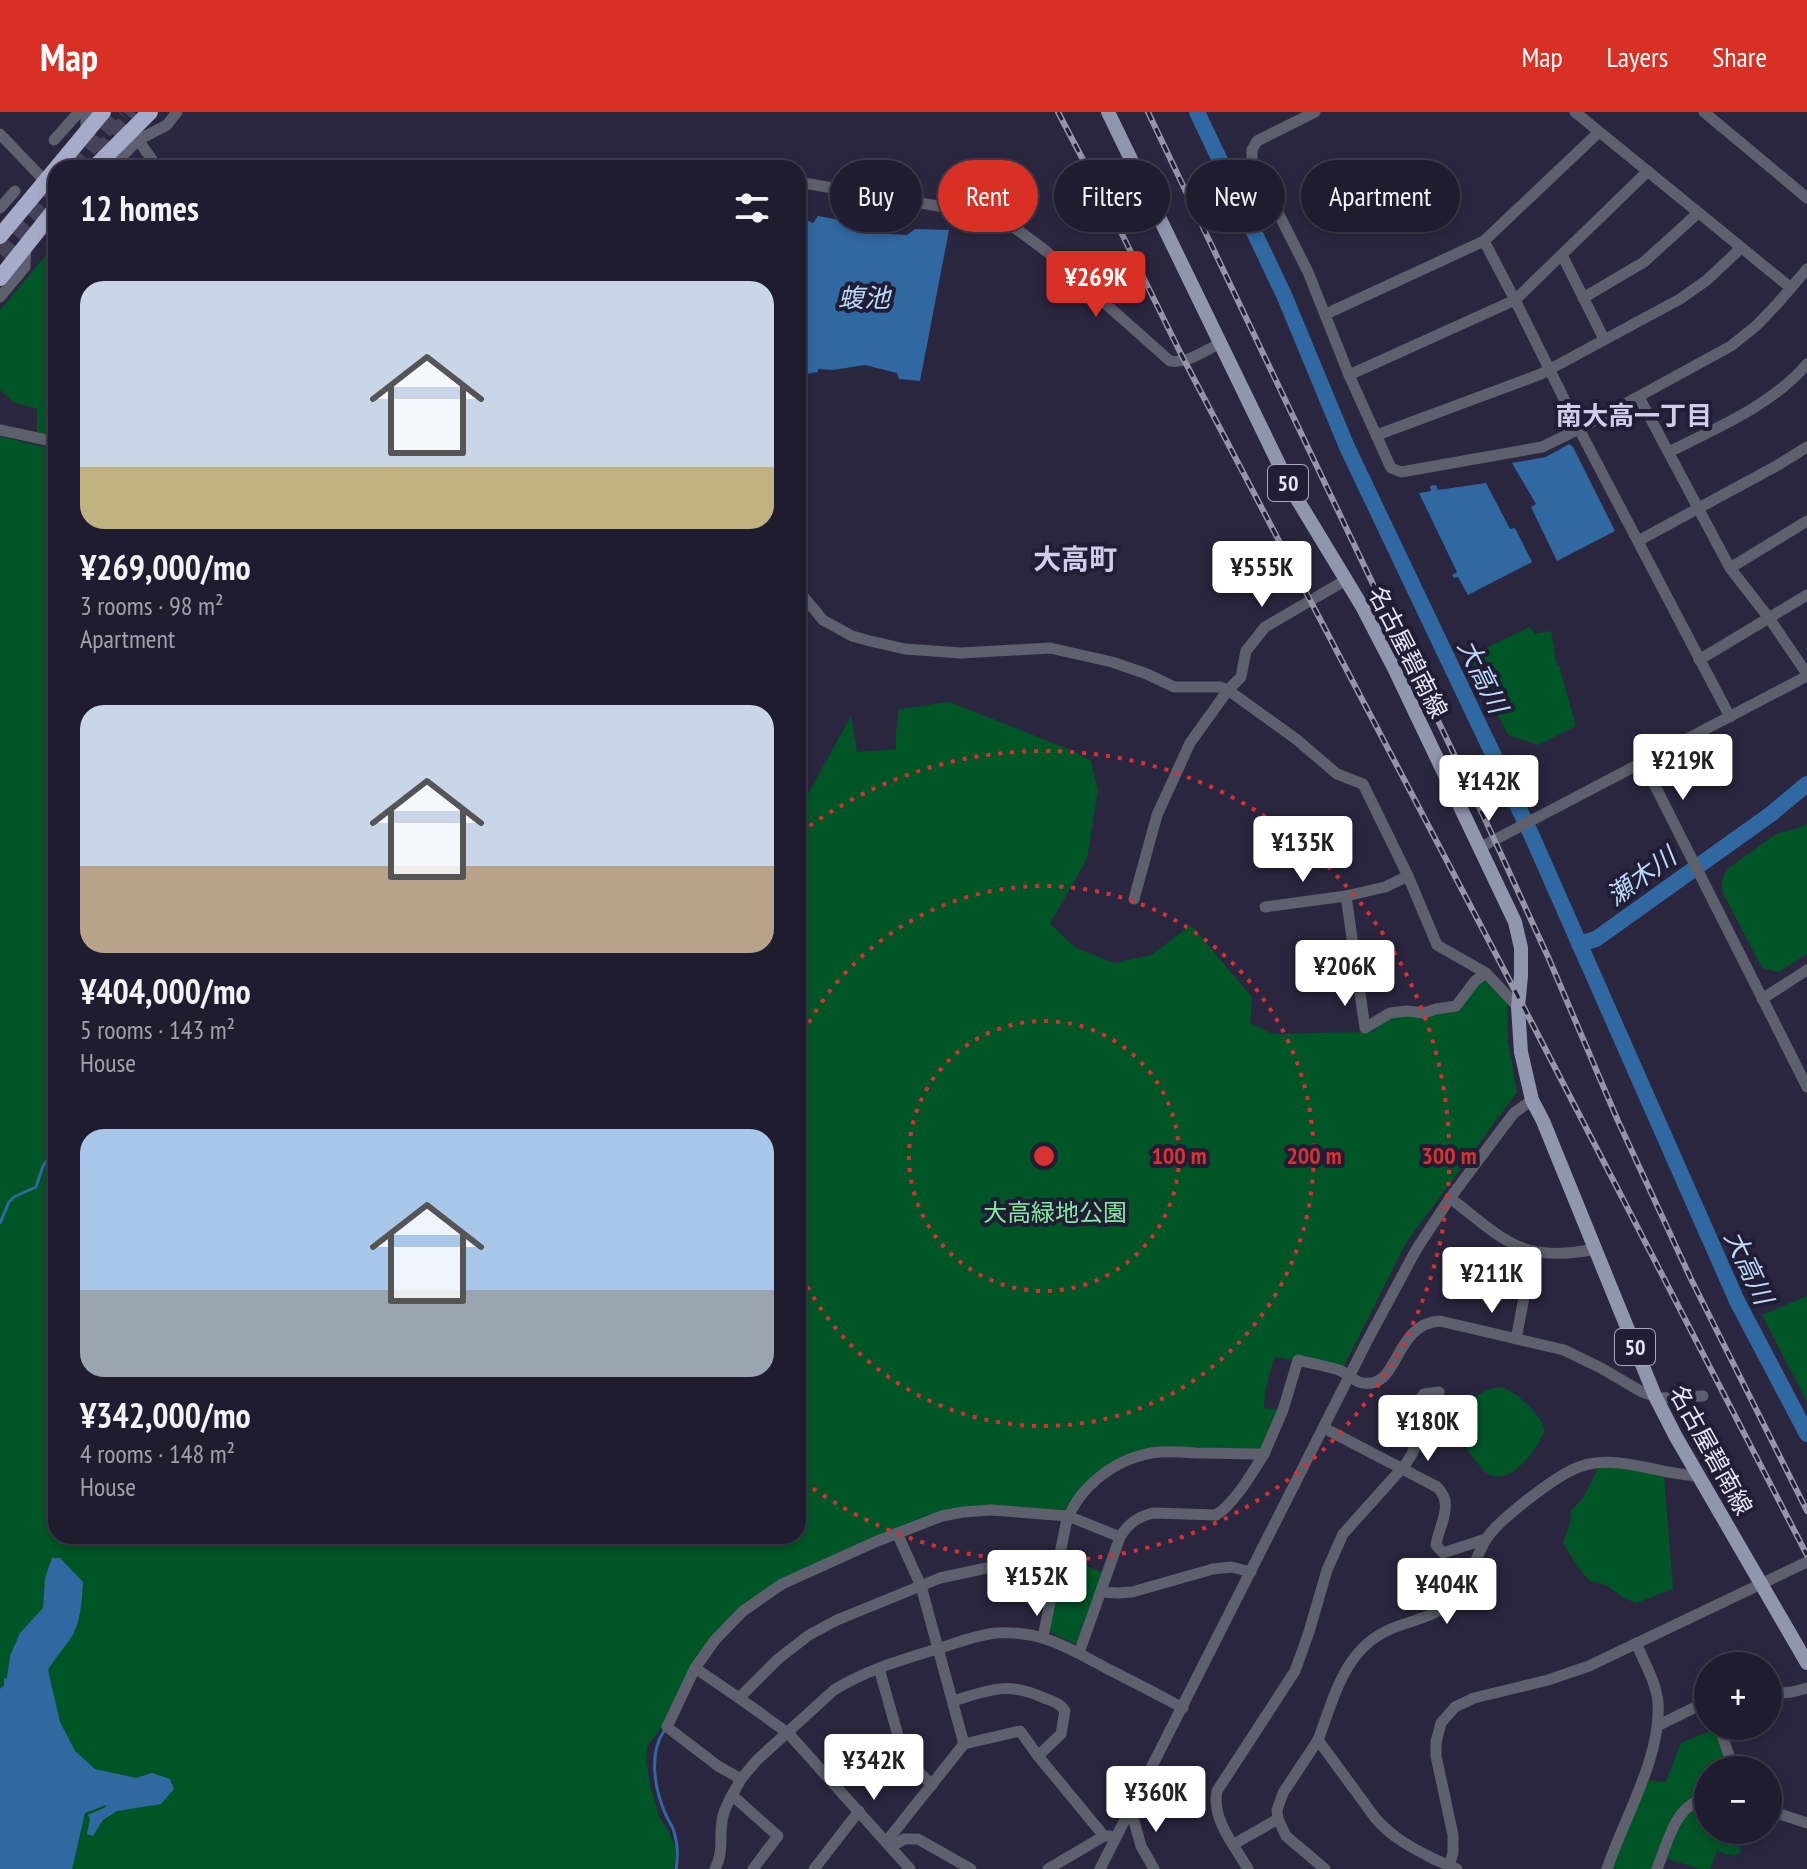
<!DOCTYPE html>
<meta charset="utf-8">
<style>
:root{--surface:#201c2f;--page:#2d293b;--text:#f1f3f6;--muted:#a2a1aa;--line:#3d3a4b;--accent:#d93025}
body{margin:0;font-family:"PT Sans Narrow","Noto Sans JP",sans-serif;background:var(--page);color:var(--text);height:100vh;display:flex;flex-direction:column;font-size:30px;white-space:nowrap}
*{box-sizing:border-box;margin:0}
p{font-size:26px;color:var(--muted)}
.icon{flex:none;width:44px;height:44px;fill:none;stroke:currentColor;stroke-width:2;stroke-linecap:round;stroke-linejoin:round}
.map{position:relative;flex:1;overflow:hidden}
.panel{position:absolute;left:48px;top:48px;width:758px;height:1384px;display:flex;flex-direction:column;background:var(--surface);border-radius:24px;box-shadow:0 4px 12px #0003,0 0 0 2px var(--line)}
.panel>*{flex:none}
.guide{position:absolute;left:830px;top:48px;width:760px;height:72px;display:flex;gap:16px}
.controls{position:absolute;left:1694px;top:1540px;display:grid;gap:16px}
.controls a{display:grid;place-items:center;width:88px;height:88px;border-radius:50%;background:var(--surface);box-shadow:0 4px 12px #0003,0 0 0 2px var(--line);font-size:40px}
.price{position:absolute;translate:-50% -68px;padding:0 18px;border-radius:8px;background:#fff;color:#222;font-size:26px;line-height:52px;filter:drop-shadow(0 2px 4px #0008)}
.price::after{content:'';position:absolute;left:50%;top:48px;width:24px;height:18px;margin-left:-12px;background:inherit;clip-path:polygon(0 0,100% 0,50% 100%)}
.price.selected{background:var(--accent);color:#fff}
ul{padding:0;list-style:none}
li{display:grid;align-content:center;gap:16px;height:424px;padding:0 32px}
li span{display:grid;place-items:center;height:248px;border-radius:24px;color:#555}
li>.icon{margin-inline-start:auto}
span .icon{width:144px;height:144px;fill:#fffc;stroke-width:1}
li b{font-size:34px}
h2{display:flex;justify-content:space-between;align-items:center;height:96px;padding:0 32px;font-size:34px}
.pill{padding:0 28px;border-radius:36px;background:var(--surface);box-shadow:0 4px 12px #0003,0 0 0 2px var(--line);font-size:28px;line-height:72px}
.pill.selected{background:var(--accent);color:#fff}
header{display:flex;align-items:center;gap:48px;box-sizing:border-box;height:112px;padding:0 40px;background:var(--accent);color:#fff}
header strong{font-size:38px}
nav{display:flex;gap:44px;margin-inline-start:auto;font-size:28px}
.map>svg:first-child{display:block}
.green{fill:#005526}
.water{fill:#3069a2}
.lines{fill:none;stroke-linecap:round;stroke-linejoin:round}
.stream{stroke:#3069a2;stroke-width:3}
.river{stroke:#3069a2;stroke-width:16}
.highway-tunnel{stroke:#46425a;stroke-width:16;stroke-dasharray:16 8;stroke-linecap:butt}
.minor{stroke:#5e606d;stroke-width:11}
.major{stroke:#9196af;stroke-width:14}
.highway{stroke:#a5abc9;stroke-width:16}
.rail-casing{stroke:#9694a8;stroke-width:6}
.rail{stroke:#211d34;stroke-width:3;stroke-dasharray:9;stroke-linecap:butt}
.minor-bridge{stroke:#5e606d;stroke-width:11}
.ring{fill:none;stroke:#d73132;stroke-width:4;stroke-dasharray:4 8}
.labels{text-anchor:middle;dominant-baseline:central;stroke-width:8;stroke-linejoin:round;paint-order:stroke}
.shield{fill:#211d34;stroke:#aba8bb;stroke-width:2}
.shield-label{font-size:22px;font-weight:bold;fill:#e6e4f5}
.street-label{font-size:24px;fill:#e6e4f5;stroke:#211d34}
.park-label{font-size:24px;fill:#85e9a0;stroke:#211d34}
.water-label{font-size:26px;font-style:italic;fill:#bbd9fa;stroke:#211d34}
.neighbourhood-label{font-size:26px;font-weight:bold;fill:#cfccec;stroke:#211d34}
.quarter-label{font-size:28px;font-weight:bold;fill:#cfccec;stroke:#211d34}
.centre{fill:#d73132;stroke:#211d34;stroke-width:4}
.ring-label{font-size:24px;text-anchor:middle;font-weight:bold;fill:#d73132;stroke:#211d34;stroke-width:8;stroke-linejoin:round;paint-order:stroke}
</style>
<header>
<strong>Map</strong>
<nav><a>Map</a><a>Layers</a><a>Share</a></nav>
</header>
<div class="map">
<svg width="1807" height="1757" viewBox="0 0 1807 1757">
<rect width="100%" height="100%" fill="#2a263f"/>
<g class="green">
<path d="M56,131V326L37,322V297L13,290L0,278V198Z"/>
<path d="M0,324C19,329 36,334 56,336V1424H798V700L851,604L857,640L896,637V621L899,597L950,590L1073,639L1091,649L1098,678L1087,747L1050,812L1076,836L1114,851L1151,843L1191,813L1252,885L1250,911L1272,922L1373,920L1388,905L1458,897L1485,865L1507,887L1508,929L1517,980L1406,1131L1343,1256L1274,1245L1265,1280L1264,1296L1280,1298L1264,1337L1126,1345L1068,1398L1063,1401L963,1397L845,1439L720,1517L663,1613L648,1633L646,1646L650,1673L660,1706L668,1718L676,1736L674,1757H0Z"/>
<path d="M1530,515L1535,522L1551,519L1557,553H1559L1576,614L1538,633L1508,623L1469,544Z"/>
<path d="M1807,711V842L1779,860L1762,856L1723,781C1721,770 1722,764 1730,755L1776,722L1802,715Z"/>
<path d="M1807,1184V1290L1762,1203Z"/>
<path d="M1500,1275C1514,1277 1541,1303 1544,1316C1545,1320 1542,1324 1540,1328C1533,1342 1512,1369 1493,1364C1485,1362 1480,1354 1475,1348C1469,1340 1461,1332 1459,1321C1455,1296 1478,1278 1500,1275Z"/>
<path d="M1599,1354H1613L1664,1364L1673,1477L1636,1491L1624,1486L1606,1473L1590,1469L1580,1458L1563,1431L1571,1408L1570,1400L1583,1386Z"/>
<path d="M1062,1445L1104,1461L1079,1530L1075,1532L1052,1521L1049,1517Z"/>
<path d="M1717,1616L1731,1658H1708V1681L1693,1686L1654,1757H1609L1645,1668L1666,1670L1681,1631Z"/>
<path d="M1708,1689V1718H1724L1721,1726L1739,1733L1741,1740L1734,1744L1717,1739L1710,1757H1700L1665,1746L1685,1702Z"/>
</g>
<g class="water">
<path d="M798,104L813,111L818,104L862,112L867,118L888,122L907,123L915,117L949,118L920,269L899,267L897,261L865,253L833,258L818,257V260L798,263Z"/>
<path d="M1569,332L1573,335L1615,419L1557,449L1531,395L1536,392L1512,351L1546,345Z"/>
<path d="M1486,371L1510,417L1515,416L1532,450L1468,483L1458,465L1454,466L1452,463L1457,460L1419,381L1431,379L1430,374L1436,373L1438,378Z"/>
<path d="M52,1446H60L83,1470C82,1488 81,1510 71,1526C63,1537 55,1546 48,1558L60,1610L75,1639L95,1657L136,1666L152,1661L170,1667L174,1677L161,1692L117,1699L103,1708L93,1724L87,1722L90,1707L88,1703L106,1695V1693L85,1701L72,1757H0V1577L4,1573V1566H7L10,1544L20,1521L43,1496L45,1466Z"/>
</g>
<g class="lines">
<g class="stream">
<path d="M0,1111L9,1090L14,1085L36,1075L43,1054L56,1036"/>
<path d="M664,1619C648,1642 655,1679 666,1703C668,1709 673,1714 674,1720C678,1732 678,1745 676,1757"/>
</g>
<g class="river">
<path d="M1197,0L1284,183L1347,335L1531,722L1737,1189L1807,1322"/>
<path d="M1579,832L1596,827L1771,702L1807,672"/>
</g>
<g class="highway-tunnel">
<path d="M99,42L134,0"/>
<path d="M73,56L120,0"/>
<path d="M0,142L56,76"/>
</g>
<g class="minor">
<path d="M1315,0L1257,29L1252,38V49L1308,160L1349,263L1391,356L1401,360L1542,335L1579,317L1731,234L1756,214L1778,191L1807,157"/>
<path d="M1575,0L1791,176"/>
<path d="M1704,0L1807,86"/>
<path d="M86,19V4L88,0"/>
<path d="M0,22L45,69L56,78"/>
<path d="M54,28L79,0"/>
<path d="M138,28L158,56"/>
<path d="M111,56L138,28L167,13L177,0"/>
<path d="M798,70L973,100L1015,116L1046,139L1170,249C1188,252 1205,238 1221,231"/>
<path d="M0,96L15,79"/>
<path d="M1484,129L1515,188L1579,317L1730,605"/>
<path d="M1562,143L1604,227"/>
<path d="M0,185L25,155L26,132"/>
<path d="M1583,186L1644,150L1698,101"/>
<path d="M1326,202L1484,129L1599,20"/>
<path d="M1349,263L1515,188L1648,59"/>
<path d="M1639,285L1730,456L1769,506L1807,562"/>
<path d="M0,318L56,330"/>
<path d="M1377,323L1541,262L1680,187L1707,168L1741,136"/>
<path d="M1669,340C1716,316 1771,294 1807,252"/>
<path d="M1638,429L1778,353L1807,335"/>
<path d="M1730,456L1807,409"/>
<path d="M798,478L823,508L852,524L870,529L905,537L961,541L1050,536L1112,550L1147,562L1174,575H1220L1228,578L1296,627L1337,662L1363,672L1408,764L1437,833L1486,861L1518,895"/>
<path d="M1699,548L1807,483"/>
<path d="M1643,650L1807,975"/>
<path d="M1479,736L1807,564"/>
<path d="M1408,764L1385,775L1346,784L1365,916L1390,901L1407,899L1424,901L1436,897L1456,894L1475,869L1486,861"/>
<path d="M1134,787L1157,703L1190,631L1228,578L1241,565L1246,539L1265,515L1346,468"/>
<path d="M1265,795L1346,784"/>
<path d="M1762,887L1807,858"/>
<path d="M1450,1086C1476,1105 1505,1135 1537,1140C1557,1143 1576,1141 1595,1137"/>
<path d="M1516,1227L1533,1139"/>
<path d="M1324,1316L1437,1375C1455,1392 1439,1413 1436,1433L1443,1441L1486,1427"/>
<path d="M1264,1342L1283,1298L1298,1248C1312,1252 1328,1254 1341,1259C1349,1262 1354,1270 1363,1271C1400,1277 1393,1212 1440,1209L1564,1238L1601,1256L1642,1280L1660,1286L1703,1284"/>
<path d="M1101,1480L1118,1481L1132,1480L1213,1457L1231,1455L1251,1460"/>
<path d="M1043,1525L1066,1412C1078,1374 1118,1344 1159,1340C1171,1339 1184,1340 1196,1341C1218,1341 1241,1342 1264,1342C1252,1361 1235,1391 1216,1403L1153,1401C1137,1405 1128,1412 1120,1425"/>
<path d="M1079,1541L1120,1425L1068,1404L991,1398L963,1400L942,1404L875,1430L782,1472L743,1499L715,1528L695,1556L667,1615L718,1654L741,1667L757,1648L834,1578C866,1558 901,1548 937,1537C957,1531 976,1523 996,1521C1041,1518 1069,1536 1106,1556C1132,1569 1157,1582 1183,1596"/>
<path d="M695,1556L739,1586L778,1547L809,1523L837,1508L940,1466L996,1454H1016L1055,1462"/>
<path d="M879,1556L902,1638L909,1650L932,1673"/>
<path d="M1768,1582L1792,1580L1807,1576"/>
<path d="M739,1586L788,1621L910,1757"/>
<path d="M953,1589C990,1578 1007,1569 1044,1586C1052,1589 1060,1591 1065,1599L1061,1622L1038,1644"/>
<path d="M1657,1614L1708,1589"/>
<path d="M1719,1614L1734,1658"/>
<path d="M1318,1628L1283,1681L1277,1698L1278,1707L1286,1724L1325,1757"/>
<path d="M964,1632L1020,1619L1038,1644L1104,1724"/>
<path d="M733,1684L778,1724L753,1757"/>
<path d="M1131,1698L1141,1734L1154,1757"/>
<path d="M1768,1698L1807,1711"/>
<path d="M886,1730L964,1632L921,1474L897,1421"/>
<path d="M1234,1732L1278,1707"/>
<path d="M891,1735L904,1727H918L971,1757"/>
<path d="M1434,1747C1412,1736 1393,1726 1376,1707L1318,1628C1335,1583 1345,1535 1393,1516C1417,1507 1440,1503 1458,1484C1471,1471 1473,1451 1482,1435C1485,1428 1490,1421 1496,1415C1512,1399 1558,1362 1579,1355C1618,1341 1659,1363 1699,1364"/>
<path d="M715,1757C725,1738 718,1723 723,1704C726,1691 735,1679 741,1667"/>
<path d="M814,1757L859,1699"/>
<path d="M1048,1757L1104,1724H1110"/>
<path d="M1100,1757L1366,1231L1416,1138L1450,1086L1504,1014L1514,1001L1532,988"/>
<path d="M1248,1757C1235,1734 1211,1707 1217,1679L1295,1559L1309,1520L1327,1458L1343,1422L1405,1353C1412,1343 1417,1334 1417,1321C1418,1306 1413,1294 1424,1282L1439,1280"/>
<path d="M1448,1757L1453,1741V1723L1436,1644V1630L1441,1611L1455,1595L1474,1586L1548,1568L1589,1554L1807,1450"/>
<path d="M1607,1757C1624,1706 1662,1644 1658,1590C1656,1570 1644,1550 1636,1531"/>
<path d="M1657,1757C1669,1728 1674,1693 1708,1685"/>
</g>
<path class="major" d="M1108,0L1291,377L1363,496L1394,556L1515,810L1521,836V864L1518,895L1521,940L1532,988L1543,1009L1655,1284L1676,1325L1807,1551"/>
<g class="highway">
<path d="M94,56L150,0"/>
<path d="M0,124L103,0"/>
<path d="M0,166L56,96"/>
</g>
<g class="rail-casing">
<g id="rail">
<path d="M1058,0L1122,122L1181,242L1534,915L1807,1443"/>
<path d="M1148,0L1483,703L1549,847L1618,1009L1691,1167L1807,1399"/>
</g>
</g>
<use href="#rail" class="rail"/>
<path class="minor-bridge" d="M1434,1747L1457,1757"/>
</g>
<g class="ring">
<circle cx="1044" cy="1044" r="135"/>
<path d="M798 932A270 270 0 1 1 798 1156"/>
<path d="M800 721A405 405 0 1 1 800 1367"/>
</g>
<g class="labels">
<g class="shield">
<rect x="1268" y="353" width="40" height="36" rx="6"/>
<rect x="1615" y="1217" width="40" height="36" rx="6"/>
</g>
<g class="shield-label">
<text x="1288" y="371">50</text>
<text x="1635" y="1235">50</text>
</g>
<g class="street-label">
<text transform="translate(1408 540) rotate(63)">名古屋碧南線</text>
<text transform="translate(1711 1338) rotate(61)">名古屋碧南線</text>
</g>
<g class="park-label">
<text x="1055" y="1100">大高緑地公園</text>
</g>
<g class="water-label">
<text x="864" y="185">蝮池</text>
<text transform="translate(1483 564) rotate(64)">大高川</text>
<text transform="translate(1641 764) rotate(-36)">瀬木川</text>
<text transform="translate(1749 1155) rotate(65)">大高川</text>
</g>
<g class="neighbourhood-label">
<text x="1634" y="303">南大高一丁目</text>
</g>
<g class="quarter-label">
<text x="1075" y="446">大高町</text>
</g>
</g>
<circle cx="1044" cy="1044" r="12" class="centre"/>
<g class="ring-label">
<text x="1179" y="1052">100 m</text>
<text x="1314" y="1052">200 m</text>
<text x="1449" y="1052">300 m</text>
</g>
</svg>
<div class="controls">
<a>+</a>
<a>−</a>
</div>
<b class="price selected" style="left:1096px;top:207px">¥269K</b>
<b class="price" style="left:1262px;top:497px">¥555K</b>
<b class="price" style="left:1683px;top:690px">¥219K</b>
<b class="price" style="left:1489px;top:711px">¥142K</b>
<b class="price" style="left:1303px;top:772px">¥135K</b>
<b class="price" style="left:1345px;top:896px">¥206K</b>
<b class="price" style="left:1492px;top:1203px">¥211K</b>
<b class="price" style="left:1428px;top:1351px">¥180K</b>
<b class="price" style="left:1037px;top:1506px">¥152K</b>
<b class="price" style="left:1447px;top:1514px">¥404K</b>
<b class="price" style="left:874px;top:1690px">¥342K</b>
<b class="price" style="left:1156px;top:1722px">¥360K</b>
<div class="guide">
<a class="pill">Buy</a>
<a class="pill selected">Rent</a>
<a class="pill">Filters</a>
<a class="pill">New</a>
<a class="pill">Apartment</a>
</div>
<section class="panel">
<h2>12 homes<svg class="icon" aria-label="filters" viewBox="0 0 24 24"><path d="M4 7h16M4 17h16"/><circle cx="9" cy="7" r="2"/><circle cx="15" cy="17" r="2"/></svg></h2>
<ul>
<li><span style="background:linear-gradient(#c9d6e8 75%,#c2b280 0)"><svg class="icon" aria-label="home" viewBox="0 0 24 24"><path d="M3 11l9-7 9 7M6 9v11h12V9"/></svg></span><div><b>¥269,000/mo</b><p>3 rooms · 98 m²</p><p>Apartment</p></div></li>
<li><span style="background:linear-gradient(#c9d6e8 65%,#b9a48a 0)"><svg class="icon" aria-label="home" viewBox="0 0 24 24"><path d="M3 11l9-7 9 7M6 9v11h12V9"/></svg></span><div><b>¥404,000/mo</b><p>5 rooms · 143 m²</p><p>House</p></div></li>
<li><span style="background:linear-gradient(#a9c7e8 65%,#9aa5b1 0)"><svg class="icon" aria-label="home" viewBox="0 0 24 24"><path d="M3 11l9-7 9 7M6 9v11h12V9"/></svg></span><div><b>¥342,000/mo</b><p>4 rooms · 148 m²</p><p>House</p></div></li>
</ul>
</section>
</div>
